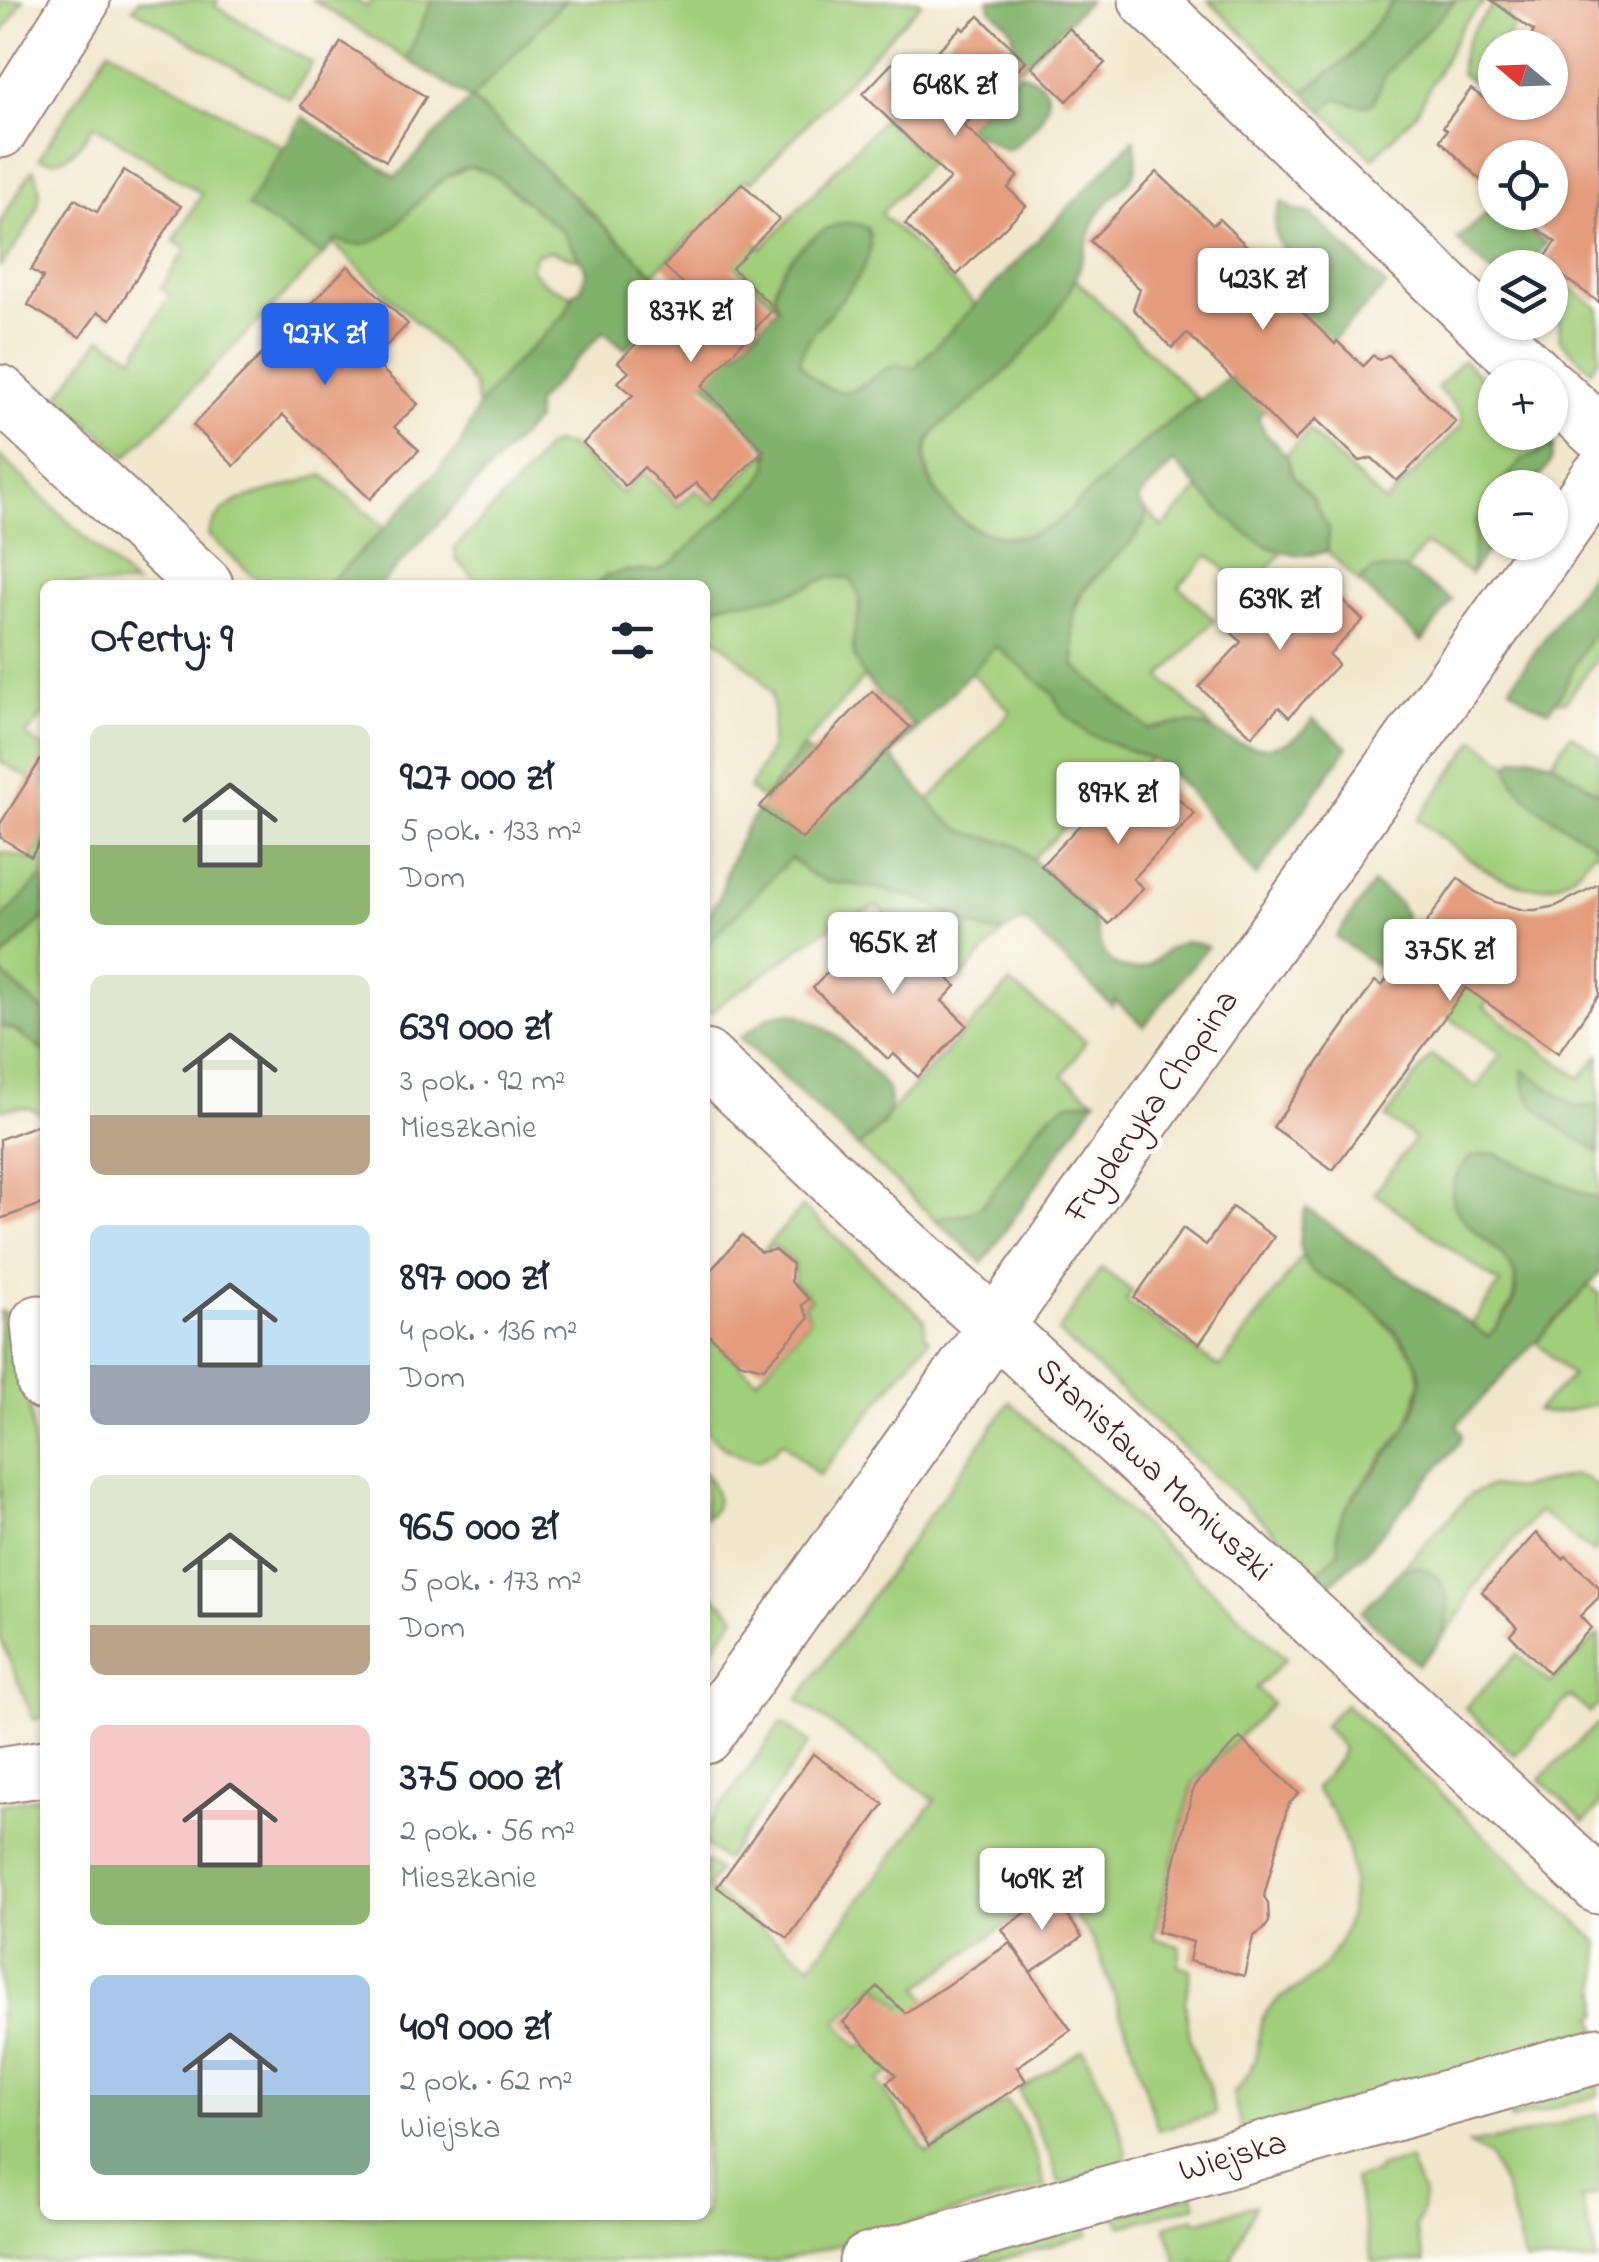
<!DOCTYPE html>
<html lang="pl">
<meta charset="utf-8">
<style>
:root{--surface:#fff;--page:#f6f6f7;--text:#1f2937;--muted:#747a83;--accent:#2563eb}
body{margin:0;font-family:"Indie Flower",sans-serif;background:var(--page);color:var(--text);height:100vh;display:flex;flex-direction:column;font-size:38px;white-space:nowrap}
*{box-sizing:border-box;margin:0}
p{font-size:32px;color:var(--muted)}
.icon{flex:none;width:55px;height:55px;fill:none;stroke:currentColor;stroke-width:2;stroke-linecap:round;stroke-linejoin:round}
.map{position:relative;flex:1;overflow:hidden}
.side{position:absolute;left:40px;top:580px;width:670px;height:1640px;display:flex;flex-direction:column;background:var(--surface);border-radius:15px;box-shadow:0 2px 8px #0004}
.side>*{flex:none}
.needle{width:65px;rotate:289deg}
.tools{position:absolute;left:1478px;top:30px;display:grid;gap:20px}
.tools a{display:grid;place-items:center;width:90px;height:90px;border-radius:50%;background:var(--surface);box-shadow:0 2px 8px #0004;font-size:50px}
.price{position:absolute;translate:-50% -85px;padding:0 22px;border-radius:10px;background:#fff;color:#222;font-size:32px;line-height:65px;filter:drop-shadow(0 2px 5px #0008)}
.price::after{content:'';position:absolute;left:50%;top:60px;width:30px;height:22px;margin-left:-15px;background:inherit;clip-path:polygon(0 0,100% 0,50% 100%)}
.price.current{background:var(--accent);color:#fff}
ul{padding:0;list-style:none}
li{display:flex;align-items:center;gap:30px;height:250px;padding:0 50px}
li span{display:grid;place-items:center;flex:none;width:280px;height:200px;border-radius:15px;color:#555}
li>.icon{margin-inline-start:auto}
span .icon{width:120px;height:120px;fill:#fffc;stroke-width:1}
li b{font-size:42px}
h2{display:flex;justify-content:space-between;align-items:center;height:120px;padding:0 50px;font-size:42px}
.map>svg:first-child{display:block}
.green{fill:#a2cf7c;stroke:#767754;stroke-width:2.5;fill-rule:evenodd}
.forest{fill:#81b26c;stroke:#66684c;stroke-width:2.5}
.building{fill:#e49c7d}
.lines{fill:none;stroke-linecap:round;stroke-linejoin:round}
.minor-casing{stroke:#9e837c;stroke-width:59}
.minor{stroke:#fff;stroke-width:55}
.labels{text-anchor:middle;dominant-baseline:central;stroke-width:10;stroke-linejoin:round;paint-order:stroke}
.street-label{font-size:35px;fill:#4a1f2b;stroke:#fdfcf7}
</style>
<div class="map">
<svg width="1599" height="2262" viewBox="0 0 1599 2262">
<rect width="100%" height="100%" fill="#fdfcf7"/>
<filter id="ink" filterUnits="userSpaceOnUse"><feTurbulence type="fractalNoise" baseFrequency=".01" numOctaves="2"/><feDisplacementMap in="SourceGraphic" scale="20" xChannelSelector="R" yChannelSelector="G"/><feConvolveMatrix kernelMatrix="1 2 1 2 8 2 1 2 1" color-interpolation-filters="sRGB"/></filter>
<filter id="wash" filterUnits="userSpaceOnUse"><feTurbulence type="fractalNoise" baseFrequency=".0048" numOctaves="4" result="noise"/><feDisplacementMap in="SourceGraphic" scale="40" xChannelSelector="R" yChannelSelector="G"/><feGaussianBlur stdDeviation="2.25" result="paint"/><feColorMatrix in="noise" values="0 0 0 0 0 0 0 0 0 0 0 0 0 0 0 0 0 1.4 0 .05"/><feComposite in="paint" operator="in"/></filter>
<g filter="url(#wash)">
<rect width="100%" height="100%" fill="#f1e7cc"/>
<g class="green">
<path d="M0,0H23L0,36Z"/>
<path d="M139,0H218L215,6L312,63L290,99L133,8Z"/>
<path d="M313,0H356L367,7L372,0H432L407,59Z"/>
<path d="M566,0H918L921,3L751,183L747,179L742,181L719,208L762,248L884,118L929,162L881,214L976,305L914,368L878,374L851,391L840,392L825,387L810,377L799,362C811,317 858,294 871,247L796,254C783,270 770,287 779,308L697,230L654,273L471,98Z"/>
<path d="M1208,0H1394L1350,57L1304,92Z"/>
<path d="M1456,0H1486L1463,24L1416,113L1373,158L1324,112L1337,98L1384,75Z"/>
<path d="M1498,0H1518L1506,17L1515,25L1499,47L1495,48V54L1474,83L1461,73C1459,42 1478,22 1498,0Z"/>
<path d="M109,49L284,148L247,207L323,255L126,457L59,396L101,338L134,357L170,294L161,288L186,250L174,241L202,194L94,125C80,145 67,168 39,158Z"/>
<path d="M469,167L491,173L563,232L581,260L550,251L536,254L531,268C541,285 555,288 573,295L565,315L507,371L478,407L474,386L452,357L333,243L337,238L342,242L392,229L413,205L445,178Z"/>
<path d="M33,169C54,203 20,240 0,266V222Z"/>
<path d="M1550,272L1599,309V358L1591,370L1560,340L1559,315L1550,294Z"/>
<path d="M1076,279L1197,399C1173,418 1149,437 1126,458C1110,474 1093,490 1076,505C1069,512 1062,521 1053,526C1015,549 962,533 939,496C923,470 920,451 939,426C997,387 1041,340 1076,279Z"/>
<path d="M1463,360L1495,391V432L1539,433L1554,446L1523,460L1488,497L1476,521L1471,573L1425,544L1406,570L1394,569L1364,576L1359,582L1327,551L1329,530L1312,498L1293,476L1286,455L1309,431L1385,503L1462,425L1461,413L1437,388Z"/>
<path d="M555,443L570,446L577,451L622,494L643,472L678,506L696,490L713,504L769,450L768,467L759,483L675,561L657,571H626L606,576L596,585H482L456,560L455,548L527,473L545,448Z"/>
<path d="M0,456L135,585H45V713L26,736L45,749V786L0,762Z"/>
<path d="M323,475L385,528L327,585H263L208,535C212,519 223,509 237,501Z"/>
<path d="M1200,488C1224,519 1248,536 1284,551L1248,590L1209,555L1179,586L1214,620L1161,677L1214,730C1191,722 1173,725 1148,729L1075,666C1073,640 1069,617 1083,592L1144,525V509L1163,527Z"/>
<path d="M831,577L849,578C870,601 854,620 854,647C854,657 860,668 864,677L803,747L763,800L749,789L770,750L774,716L771,693L759,676L705,628V616L718,606L730,601H751L787,594Z"/>
<path d="M1599,624V655L1566,701H1556L1582,650Z"/>
<path d="M996,645L1052,693L1063,712L1088,734L1150,758L1104,809L1093,799L1031,860C1006,835 994,845 966,832C951,825 939,813 929,801L1011,711L970,672Z"/>
<path d="M1571,734L1599,754V793L1552,762Z"/>
<path d="M1475,740L1509,764C1509,798 1572,829 1599,847V854L1594,850C1541,932 1471,858 1418,820Z"/>
<path d="M45,838V874L0,921V852L31,859Z"/>
<path d="M791,857L808,873L828,882L873,887L924,900L973,927L991,932H1003L962,977L878,906C827,923 805,945 763,975C746,988 726,996 712,1012L705,1006V946Z"/>
<path d="M45,916V1013L0,972V960Z"/>
<path d="M1408,931L1479,981L1489,999L1484,1007L1580,1078L1599,1055V1105L1577,1107L1524,1071L1546,1117L1599,1152V1200L1494,1153L1456,1207C1465,1225 1480,1235 1495,1247C1532,1278 1512,1307 1488,1337L1471,1325L1500,1284L1374,1193L1415,1139L1386,1118L1431,1055L1477,1088L1501,1054L1381,969Z"/>
<path d="M1010,983L1086,1041L1063,1076L1095,1100C1087,1101 1079,1101 1072,1103C1031,1113 1011,1182 980,1207C966,1217 951,1214 936,1220L858,1147L884,1124L889,1113Z"/>
<path d="M0,1026L15,1030L45,1052V1119C35,1105 16,1106 0,1110Z"/>
<path d="M803,1207L925,1320V1335L929,1339L819,1476L782,1441L774,1451L758,1461C735,1456 720,1447 705,1429V1334L757,1380L810,1319L804,1305L811,1299L794,1282L795,1264L776,1246L764,1249Z"/>
<path d="M1303,1255L1309,1268L1363,1301L1374,1310L1415,1358L1421,1383L1407,1426L1355,1493L1339,1551L1318,1572L1058,1332L1101,1268L1132,1291L1126,1301L1220,1368Z"/>
<path d="M1589,1285L1599,1294V1405C1577,1407 1557,1417 1536,1411L1572,1376L1536,1342Z"/>
<path d="M0,1311L9,1315H22L45,1582V1716L34,1720L0,1637Z"/>
<path d="M1010,1402L1286,1659L1256,1688L1272,1704L1193,1783L1153,1937L1181,1947L1178,1965L1191,1969L1185,2002L1190,2038L1199,2068L1208,2083L1215,2114L1158,2130L1133,2047L1099,1953L1092,1939L1055,1889L919,1987L948,2034L878,2081L927,2153L1006,2101C1027,2125 1037,2156 1045,2187L777,2262H0V1805L45,1796V2215H705V1861L718,1871L707,1888L811,1965L935,1800L798,1700ZM877,1984L902,2006L859,2048L837,2022Z"/>
<path d="M705,1473C716,1487 724,1507 705,1518Z"/>
<path d="M1575,1475L1587,1479L1599,1489V1540L1594,1554L1539,1511L1471,1590L1464,1609L1443,1637L1446,1624L1442,1583L1419,1567L1401,1570L1471,1494L1490,1486L1517,1489Z"/>
<path d="M705,1587L736,1616L705,1660Z"/>
<path d="M1599,1634V1704L1590,1713L1570,1696L1515,1755L1465,1708L1517,1654L1550,1683Z"/>
<path d="M1345,1704L1599,1943V2015L1594,2016L1599,2033L1242,2132L1233,2093C1246,2081 1255,2064 1258,2046C1259,2036 1259,2024 1264,2016C1276,1995 1302,1989 1318,1972C1367,1922 1361,1839 1315,1789L1339,1759L1343,1749L1324,1725Z"/>
<path d="M782,1722L809,1743L725,1860L705,1845V1829Z"/>
<path d="M1596,1725L1599,1728V1807L1584,1822L1540,1779Z"/>
<path d="M1083,2049C1096,2076 1131,2137 1125,2165L1059,2184L1052,2159L1019,2091Z"/>
<path d="M1599,2081V2095L1512,2119L1510,2106Z"/>
<path d="M1599,2113V2194L1581,2199L1597,2262H1525L1506,2191L1489,2156L1468,2144L1522,2135Z"/>
<path d="M1409,2160L1423,2195L1422,2212L1415,2228L1425,2262H1373L1354,2179L1378,2172L1377,2168Z"/>
<path d="M1193,2194L1196,2205L1122,2226L1116,2216Z"/>
<path d="M1255,2205L1230,2262H1177L1166,2226L1195,2217L1197,2222Z"/>
<path d="M1086,2225L1089,2235L992,2262H952Z"/>
</g>
<g class="forest">
<path d="M432,0H566L471,99L736,352L778,308C777,304 774,298 774,293C777,265 817,226 845,223C853,222 860,225 868,228C883,280 811,315 799,362C813,382 837,401 862,386C873,379 885,366 898,365C904,364 909,367 915,368L1134,139C1145,190 1116,182 1097,216C1086,237 1084,261 1074,281C1047,338 990,391 939,426C932,435 926,443 925,454C922,483 952,519 977,530C985,533 999,536 1008,537C1024,538 1040,531 1054,525C1090,492 1125,458 1163,427C1208,389 1263,363 1293,310C1297,304 1303,297 1305,290C1312,268 1272,253 1275,224C1275,217 1279,208 1282,202L1295,210L1310,213L1386,286L1258,417L1265,433L1286,455L1293,476L1312,498L1329,530L1327,551C1265,573 1211,500 1174,462L1138,499L1146,515C1141,547 1089,570 1077,602C1069,623 1074,644 1075,666L1148,729C1164,726 1180,722 1195,724C1208,726 1219,734 1231,740C1263,754 1294,748 1313,719L1348,747L1256,877L1187,789L1169,771L1150,758L1088,734L1063,712L1052,693L996,646L891,756L944,818L965,832L1016,845L1087,909C1103,927 1094,958 1121,967C1154,978 1158,947 1184,942C1192,941 1200,944 1207,947L1144,1026L1115,1000L1112,1006L1025,921L1003,932H991L965,923L924,900L873,887L828,882L808,873L791,858L705,946V920L720,896L727,870L744,831L776,783L803,747L850,792L914,726C893,706 859,683 854,653C848,624 874,604 849,578L831,577L787,594L751,601H730L718,606L705,616V585H596L606,576L626,571H657L674,561L759,483L768,467L769,450L705,383L711,375L654,321L625,349L604,331L535,404L536,420L380,585H327L385,528L460,446L478,407L507,371L565,315L573,295L581,288L587,270L563,232L491,173C484,170 475,166 468,167C420,175 389,269 337,239L323,255L247,207L303,117L396,177L470,99L407,59Z"/>
<path d="M988,0H1089L1022,67L1012,51L1013,32L1007,23L992,10Z"/>
<path d="M1394,0H1456L1385,75L1373,103C1359,108 1350,103 1337,98L1324,112L1304,92L1350,57Z"/>
<path d="M1019,73C1074,87 1038,131 1008,150C991,146 987,134 967,132V126Z"/>
<path d="M1495,206V212L1506,213L1547,243C1540,251 1535,256 1537,267L1495,268V276L1457,240Z"/>
<path d="M1554,446L1551,461L1532,487H1496L1523,460Z"/>
<path d="M1495,489V540L1471,573C1474,542 1474,513 1495,489Z"/>
<path d="M1599,561V624L1582,650L1563,690L1549,710C1533,705 1523,698 1510,687Z"/>
<path d="M1394,569L1406,570L1452,600L1422,642L1359,582L1373,570Z"/>
<path d="M1530,756L1552,762L1599,793V847C1572,829 1509,798 1509,764L1514,759Z"/>
<path d="M45,874V916L0,960V921Z"/>
<path d="M1373,884C1396,898 1405,904 1408,931L1381,969L1336,937Z"/>
<path d="M0,972L45,1013V1052L15,1030L0,1026Z"/>
<path d="M790,1012C831,1023 860,1058 887,1088C898,1116 876,1130 858,1147L740,1038L770,1016Z"/>
<path d="M1524,1070L1576,1107L1599,1105V1152C1572,1133 1516,1109 1524,1070Z"/>
<path d="M1095,1100L983,1263L936,1220L945,1216L965,1215L983,1205L1036,1130L1055,1111L1068,1103Z"/>
<path d="M1493,1153L1599,1200V1274L1457,1425L1462,1433L1460,1442L1363,1554L1330,1584L1318,1572L1339,1551C1338,1543 1336,1535 1338,1528C1342,1506 1361,1488 1375,1471C1396,1444 1428,1405 1419,1369C1412,1342 1371,1304 1348,1291C1336,1284 1317,1278 1309,1267C1296,1250 1299,1226 1306,1208L1488,1337C1503,1320 1521,1300 1515,1276C1504,1239 1434,1222 1457,1175C1467,1156 1472,1155 1493,1153Z"/>
<path d="M1412,1567C1447,1569 1455,1606 1443,1634C1439,1645 1426,1656 1418,1665L1361,1612L1401,1570Z"/>
</g>
<g id="blocks">
<g class="building">
<path d="M1491,0H1599V302L1542,262L1556,242L1514,212H1550V158H1495V194L1440,140L1447,130L1443,127L1471,89L1486,100L1495,87V102H1550V48H1523L1534,31Z"/>
<path d="M979,16L1026,61L964,126L1018,176L1008,188L1026,206L957,275L905,224L950,179L863,94L898,57L915,74L961,27L964,30Z"/>
<path d="M1069,28L1105,63L1067,101L1032,67Z"/>
<path d="M341,42L426,97L386,161L301,106Z"/>
<path d="M124,170L181,206L111,319L98,312L80,337L28,305L43,277L31,270L75,199L97,212Z"/>
<path d="M1157,172L1213,225L1219,219L1260,259L1254,265L1335,344L1337,341L1363,366L1373,355L1379,360L1388,355L1456,422L1397,481L1372,458L1360,461L1316,419L1294,441L1187,333L1172,348L1133,309L1140,289L1090,241Z"/>
<path d="M742,183L779,219L732,268L774,308L702,386L764,450L713,500L696,483L676,501L644,467L625,486L583,443L633,395L618,382L629,372L618,362L690,290L664,266Z"/>
<path d="M348,266L408,324L372,360L418,404L394,427L419,450L370,499L283,415L234,466L193,425Z"/>
<path d="M1278,578L1301,600L1321,579L1363,620L1329,655L1338,664L1289,717L1279,707L1252,736L1199,687L1241,642L1228,629Z"/>
<path d="M872,691L910,727L802,839L759,807Z"/>
<path d="M45,753V833L31,856L0,837V824Z"/>
<path d="M1148,771L1195,814L1133,879L1143,888L1109,924L1041,866L1095,809L1104,818Z"/>
<path d="M1458,878L1474,891L1495,902L1524,910H1535L1556,906L1599,884V995L1558,1053L1466,988L1333,1170L1273,1127L1375,981L1382,986Z"/>
<path d="M881,915L956,986L942,1001L967,1025L918,1077L894,1054L888,1059L813,988Z"/>
<path d="M45,1122V1203L0,1219V1139Z"/>
<path d="M1232,1207L1274,1237L1199,1344L1134,1298L1183,1228L1206,1245Z"/>
<path d="M742,1235L760,1252L775,1250L792,1264L791,1282L809,1299L802,1305L809,1318L764,1368L739,1362L705,1331V1277Z"/>
<path d="M1536,1533L1563,1559L1566,1556L1599,1587V1597L1580,1616L1591,1628L1549,1673L1510,1635L1517,1627L1482,1592Z"/>
<path d="M1240,1738L1299,1793L1288,1805L1264,1896L1268,1904L1269,1922L1264,1929L1253,1937L1244,1976L1189,1961L1193,1942L1157,1932L1194,1786Z"/>
<path d="M813,1754L884,1804L788,1938L717,1887Z"/>
<path d="M1053,1894L1082,1937L1031,1972L1002,1929Z"/>
<path d="M1010,1943L1071,2030L1017,2067L1026,2081L929,2146L887,2082L896,2075L843,2022L878,1987L905,2013Z"/>
</g>
</g>
</g>
<g filter="url(#ink)">
<use href="#blocks" fill-opacity="0" stroke="#9e837c" stroke-width="2.5"/>
<g class="lines">
<g class="minor-casing">
<g id="minor">
<path d="M1147,0L1539,378"/>
<path d="M0,130L82,0"/>
<path d="M1550,388L1599,433"/>
<path d="M0,393L205,585"/>
<path d="M705,1058L897,1239L996,1327L1265,1574L1599,1886"/>
<path d="M39,1323L45,1383"/>
<path d="M705,1736L1599,477"/>
<path d="M0,1775L45,1768"/>
<path d="M867,2262L1599,2055"/>
</g>
</g>
<use href="#minor" class="minor"/>
</g>
</g>
<g class="labels">
<g class="street-label">
<text transform="translate(1153 1107) rotate(-55)">Fryderyka Chopina</text>
<text transform="translate(1153 1471) rotate(43)">Stanisława Moniuszki</text>
<text transform="translate(1233 2158) rotate(-16)">Wiejska</text>
</g>
</g>
</svg>
<div class="tools">
<a><svg class="needle" viewBox="-14 -14 28 28"><path d="M0-13l5 13h-10z" fill="#e53935"/><path d="M0 13l5-13h-10z" fill="#747a83"/></svg></a>
<a><svg class="icon" aria-label="locate" viewBox="0 0 24 24"><circle cx="12" cy="12" r="6"/><path d="M12 2v4M12 18v4M2 12h4M18 12h4"/></svg></a>
<a><svg class="icon" aria-label="layers" viewBox="0 0 24 24"><path d="M12 4l9 5-9 5-9-5zM3 14l9 5 9-5"/></svg></a>
<a>+</a>
<a>−</a>
</div>
<b class="price" style="left:955px;top:139px">648K zł</b>
<b class="price" style="left:1263px;top:333px">423K zł</b>
<b class="price" style="left:691px;top:365px">837K zł</b>
<b class="price current" style="left:325px;top:388px">927K zł</b>
<b class="price" style="left:1280px;top:653px">639K zł</b>
<b class="price" style="left:1118px;top:847px">897K zł</b>
<b class="price" style="left:893px;top:997px">965K zł</b>
<b class="price" style="left:1450px;top:1004px">375K zł</b>
<b class="price" style="left:1042px;top:1933px">409K zł</b>
<section class="side">
<h2>Oferty: 9<svg class="icon" aria-label="filters" viewBox="0 0 24 24"><path d="M4 7h16M4 17h16"/><circle cx="9" cy="7" r="2"/><circle cx="15" cy="17" r="2"/></svg></h2>
<ul>
<li><span style="background:linear-gradient(#dfe7d0 60%,#8fb573 0)"><svg class="icon" aria-label="home" viewBox="0 0 24 24"><path d="M3 11l9-7 9 7M6 9v11h12V9"/></svg></span><div><b>927 000 zł</b><p>5 pok. · 133 m²</p><p>Dom</p></div></li>
<li><span style="background:linear-gradient(#dfe7d0 70%,#b9a48a 0)"><svg class="icon" aria-label="home" viewBox="0 0 24 24"><path d="M3 11l9-7 9 7M6 9v11h12V9"/></svg></span><div><b>639 000 zł</b><p>3 pok. · 92 m²</p><p>Mieszkanie</p></div></li>
<li><span style="background:linear-gradient(#bfe0f5 70%,#9aa5b1 0)"><svg class="icon" aria-label="home" viewBox="0 0 24 24"><path d="M3 11l9-7 9 7M6 9v11h12V9"/></svg></span><div><b>897 000 zł</b><p>4 pok. · 136 m²</p><p>Dom</p></div></li>
<li><span style="background:linear-gradient(#dfe7d0 75%,#b9a48a 0)"><svg class="icon" aria-label="home" viewBox="0 0 24 24"><path d="M3 11l9-7 9 7M6 9v11h12V9"/></svg></span><div><b>965 000 zł</b><p>5 pok. · 173 m²</p><p>Dom</p></div></li>
<li><span style="background:linear-gradient(#f6c9c9 70%,#8fb573 0)"><svg class="icon" aria-label="home" viewBox="0 0 24 24"><path d="M3 11l9-7 9 7M6 9v11h12V9"/></svg></span><div><b>375 000 zł</b><p>2 pok. · 56 m²</p><p>Mieszkanie</p></div></li>
<li><span style="background:linear-gradient(#a9c7e8 60%,#7fa58c 0)"><svg class="icon" aria-label="home" viewBox="0 0 24 24"><path d="M3 11l9-7 9 7M6 9v11h12V9"/></svg></span><div><b>409 000 zł</b><p>2 pok. · 62 m²</p><p>Wiejska</p></div></li>
</ul>
</section>
</div>
